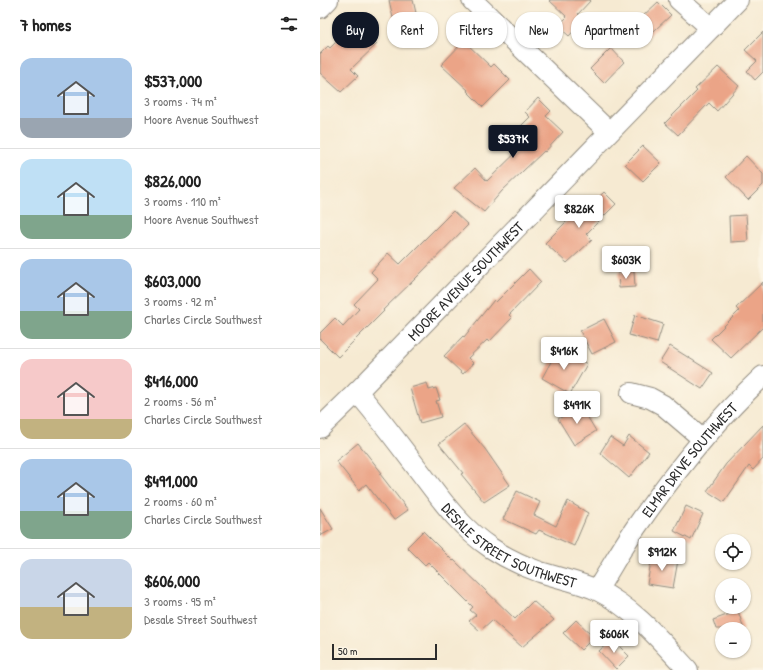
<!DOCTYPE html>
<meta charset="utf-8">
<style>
:root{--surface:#fff;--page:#f2f2f2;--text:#222;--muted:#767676;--line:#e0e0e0;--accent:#111827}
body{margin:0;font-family:"Patrick Hand",sans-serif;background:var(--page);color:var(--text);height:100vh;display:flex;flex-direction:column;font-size:15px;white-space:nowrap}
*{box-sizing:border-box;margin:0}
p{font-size:13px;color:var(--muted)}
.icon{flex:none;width:22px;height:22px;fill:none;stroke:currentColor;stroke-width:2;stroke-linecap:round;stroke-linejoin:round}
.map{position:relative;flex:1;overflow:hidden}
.side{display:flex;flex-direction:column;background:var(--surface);width:320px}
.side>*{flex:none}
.guide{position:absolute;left:12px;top:12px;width:371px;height:36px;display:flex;gap:8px}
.fabs{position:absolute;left:395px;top:534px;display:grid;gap:8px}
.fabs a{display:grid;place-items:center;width:36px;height:36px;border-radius:50%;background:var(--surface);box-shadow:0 1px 3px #0004;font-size:20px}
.scale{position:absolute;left:12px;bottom:10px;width:105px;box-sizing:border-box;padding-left:4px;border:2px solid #2b2b2b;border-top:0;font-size:11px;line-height:14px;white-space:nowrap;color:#2b2b2b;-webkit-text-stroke:3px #fcf5e5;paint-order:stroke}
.price{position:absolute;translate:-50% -34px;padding:0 9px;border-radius:4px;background:#fff;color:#222;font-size:13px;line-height:26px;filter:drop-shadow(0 1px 2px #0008)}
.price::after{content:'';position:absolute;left:50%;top:24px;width:12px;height:9px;margin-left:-6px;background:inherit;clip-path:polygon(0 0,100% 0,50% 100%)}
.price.current{background:var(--accent);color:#fff}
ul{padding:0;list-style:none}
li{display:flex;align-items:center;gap:12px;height:100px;padding:0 20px}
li+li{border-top:1px solid var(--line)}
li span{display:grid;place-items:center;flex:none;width:112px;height:80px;border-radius:12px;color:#555}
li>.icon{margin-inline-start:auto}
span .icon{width:48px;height:48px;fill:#fffc;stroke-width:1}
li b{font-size:17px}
h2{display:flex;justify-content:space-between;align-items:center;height:48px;padding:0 20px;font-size:17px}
.tag{padding:0 14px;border-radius:16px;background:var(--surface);box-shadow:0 1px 3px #0004;font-size:14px;line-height:36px}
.tag.current{background:var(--accent);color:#fff}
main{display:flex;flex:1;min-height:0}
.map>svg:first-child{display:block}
.building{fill:#eba487}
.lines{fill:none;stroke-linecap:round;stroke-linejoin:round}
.minor-casing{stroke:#908a7e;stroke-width:22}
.minor{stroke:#fff;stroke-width:20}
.labels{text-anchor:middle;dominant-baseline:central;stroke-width:3;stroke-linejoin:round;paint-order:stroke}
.street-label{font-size:15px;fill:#2b2b2b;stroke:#fcf5e5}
</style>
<main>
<section class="side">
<h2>7 homes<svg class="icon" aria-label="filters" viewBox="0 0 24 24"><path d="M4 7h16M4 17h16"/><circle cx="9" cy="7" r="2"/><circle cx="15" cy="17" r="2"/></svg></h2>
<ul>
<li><span style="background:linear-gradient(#a9c7e8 75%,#9aa5b1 0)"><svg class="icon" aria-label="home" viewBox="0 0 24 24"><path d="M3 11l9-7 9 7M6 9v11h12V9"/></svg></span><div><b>$537,000</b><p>3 rooms · 74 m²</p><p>Moore Avenue Southwest</p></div></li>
<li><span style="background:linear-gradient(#bfe0f5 70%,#7fa58c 0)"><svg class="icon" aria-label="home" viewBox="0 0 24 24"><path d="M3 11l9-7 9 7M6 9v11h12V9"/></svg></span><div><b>$826,000</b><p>3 rooms · 110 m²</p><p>Moore Avenue Southwest</p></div></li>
<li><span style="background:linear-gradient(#a9c7e8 65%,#7fa58c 0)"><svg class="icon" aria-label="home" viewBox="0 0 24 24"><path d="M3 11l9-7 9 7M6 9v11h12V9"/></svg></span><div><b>$603,000</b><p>3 rooms · 92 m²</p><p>Charles Circle Southwest</p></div></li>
<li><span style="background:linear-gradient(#f6c9c9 75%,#c2b280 0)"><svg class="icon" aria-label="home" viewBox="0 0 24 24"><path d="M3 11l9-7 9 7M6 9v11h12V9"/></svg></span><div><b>$416,000</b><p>2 rooms · 56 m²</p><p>Charles Circle Southwest</p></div></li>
<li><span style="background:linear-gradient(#a9c7e8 65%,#7fa58c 0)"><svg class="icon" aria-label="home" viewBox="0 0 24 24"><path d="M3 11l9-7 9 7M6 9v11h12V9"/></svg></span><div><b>$491,000</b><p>2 rooms · 60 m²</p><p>Charles Circle Southwest</p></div></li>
<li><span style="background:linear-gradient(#c9d6e8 60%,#c2b280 0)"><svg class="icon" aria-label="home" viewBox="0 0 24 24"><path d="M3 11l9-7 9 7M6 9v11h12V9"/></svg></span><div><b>$606,000</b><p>3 rooms · 95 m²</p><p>Desale Street Southwest</p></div></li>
</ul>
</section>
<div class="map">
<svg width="443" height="670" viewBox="0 0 443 670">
<rect width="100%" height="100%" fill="#fcf5e5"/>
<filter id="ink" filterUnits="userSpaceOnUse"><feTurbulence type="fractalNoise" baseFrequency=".025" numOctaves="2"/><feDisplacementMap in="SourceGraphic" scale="8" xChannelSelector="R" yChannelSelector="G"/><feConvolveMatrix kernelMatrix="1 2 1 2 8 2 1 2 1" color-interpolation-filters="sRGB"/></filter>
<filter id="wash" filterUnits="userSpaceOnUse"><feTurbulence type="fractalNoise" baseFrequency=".012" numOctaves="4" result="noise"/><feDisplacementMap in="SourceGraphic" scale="16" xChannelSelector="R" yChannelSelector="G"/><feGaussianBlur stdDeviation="0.9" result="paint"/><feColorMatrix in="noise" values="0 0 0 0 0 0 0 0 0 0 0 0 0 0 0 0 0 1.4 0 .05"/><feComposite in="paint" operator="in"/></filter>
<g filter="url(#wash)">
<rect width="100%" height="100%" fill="#f6ead2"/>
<g id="blocks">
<g class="building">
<path d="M69,0H93L96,13L73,18Z"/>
<path d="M229,0H271L258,14L264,20L249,36L238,26L247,17Z"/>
<path d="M338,2L351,15L320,44L307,31Z"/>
<path d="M35,23L57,44L31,69L38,76L21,92L0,73V54L8,46L10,48Z"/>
<path d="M443,32V72L435,80L427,71L437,61L425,50Z"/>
<path d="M144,41L171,67L174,64L190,80L163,107L147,91L148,90L121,65Z"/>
<path d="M291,48L304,62L284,83L270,69Z"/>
<path d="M398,67L419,86L397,111L389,103L358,135L345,123L377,91L375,89Z"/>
<path d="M218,98L231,111L226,116L243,132L225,152L224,151L182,191L164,212L134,188L155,168L167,181L211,138L199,128L210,117L205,112Z"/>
<path d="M323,146L341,163L323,181L305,164Z"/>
<path d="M426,156L443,174V185L428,200L406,177Z"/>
<path d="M284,192L296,204L266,234L272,240L247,263L225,243L250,218L254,221Z"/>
<path d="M133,211L148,225L96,278L63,310L64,311L18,357L0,339V333L15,318L23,326L39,309L34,304L58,279L51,272L68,253L80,264Z"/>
<path d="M426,215L428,241L410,242L409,216Z"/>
<path d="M209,269L221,282L189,315L192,318L169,342L167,340L148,358L153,363L143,374L124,356L143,336L144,337L174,300L176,302Z"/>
<path d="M314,271L315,287L299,288L298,272Z"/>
<path d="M443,282V327L411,358L391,339L419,311L416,308Z"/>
<path d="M315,315L343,324L337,343L309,335Z"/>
<path d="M284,319L296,342L272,354L260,331Z"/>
<path d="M350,346L393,373L382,389L340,362Z"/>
<path d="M239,347L267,364L250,394L222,378Z"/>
<path d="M107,383L109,390L116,388L120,400L116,401L121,417L100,423L90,388Z"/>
<path d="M261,406L276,431L254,445L238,419Z"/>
<path d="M144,424L165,449L190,485L164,502L141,474L143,473L119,444Z"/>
<path d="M443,425V459L433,470L429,466L404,502L387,491L406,464Z"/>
<path d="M309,436L329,452L309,478L280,453L290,437L303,446Z"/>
<path d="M38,443L62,473L60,474L88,510L74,520L46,484L39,490L16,461Z"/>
<path d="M197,491L220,502L214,515L236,526L248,501L268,513L254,546L219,530L216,534L183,519Z"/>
<path d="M366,506L383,514L371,540L354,531Z"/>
<path d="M0,508L13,529L0,536Z"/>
<path d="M103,531L133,561L134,560L195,619L213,601L234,620L202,647L172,620L160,631L149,621L156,615L150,610L153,607L108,562L105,565L87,547Z"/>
<path d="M332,556L358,560L353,588L327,584Z"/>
<path d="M418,611L424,629H396L393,620Z"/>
<path d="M256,620L274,637L261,650L243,633Z"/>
<path d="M292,639L309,656L296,669L279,651Z"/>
</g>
</g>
</g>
<g filter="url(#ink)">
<use href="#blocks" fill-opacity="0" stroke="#908a7e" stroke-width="1"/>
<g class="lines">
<g class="minor-casing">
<g id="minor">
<path d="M152,0L289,132"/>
<path d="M359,0L391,28"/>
<path d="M0,8L8,0"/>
<path id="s1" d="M37,392C60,418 80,446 101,473C122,501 141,528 171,548C186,558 203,566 220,572C239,578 259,582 277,590C315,609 340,640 368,670"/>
<path d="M311,393L330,398L343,405L383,439"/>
<path id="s2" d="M0,428L37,392L418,0"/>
<path id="s3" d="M277,590C291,568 304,544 319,523C356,470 396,420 443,376"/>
</g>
</g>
<use href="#minor" class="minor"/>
</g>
</g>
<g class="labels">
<g class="street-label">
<text stroke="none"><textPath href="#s2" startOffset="207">MOORE AVENUE SOUTHWEST</textPath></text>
<text stroke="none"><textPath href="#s3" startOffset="160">ELMAR DRIVE SOUTHWEST</textPath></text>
<text stroke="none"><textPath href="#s1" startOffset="221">DESALE STREET SOUTHWEST</textPath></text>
</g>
</g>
</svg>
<div class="fabs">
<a><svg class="icon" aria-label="locate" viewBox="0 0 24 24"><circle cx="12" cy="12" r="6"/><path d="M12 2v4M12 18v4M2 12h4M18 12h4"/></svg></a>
<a>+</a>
<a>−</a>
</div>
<div class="scale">50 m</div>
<b class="price current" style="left:193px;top:159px">$537K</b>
<b class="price" style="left:259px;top:229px">$826K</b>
<b class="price" style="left:306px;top:280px">$603K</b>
<b class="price" style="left:244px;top:371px">$416K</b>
<b class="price" style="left:257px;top:425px">$491K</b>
<b class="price" style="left:342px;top:572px">$912K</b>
<b class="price" style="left:294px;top:654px">$606K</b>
<div class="guide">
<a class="tag current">Buy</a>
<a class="tag">Rent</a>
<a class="tag">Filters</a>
<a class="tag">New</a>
<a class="tag">Apartment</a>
</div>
</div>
</main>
